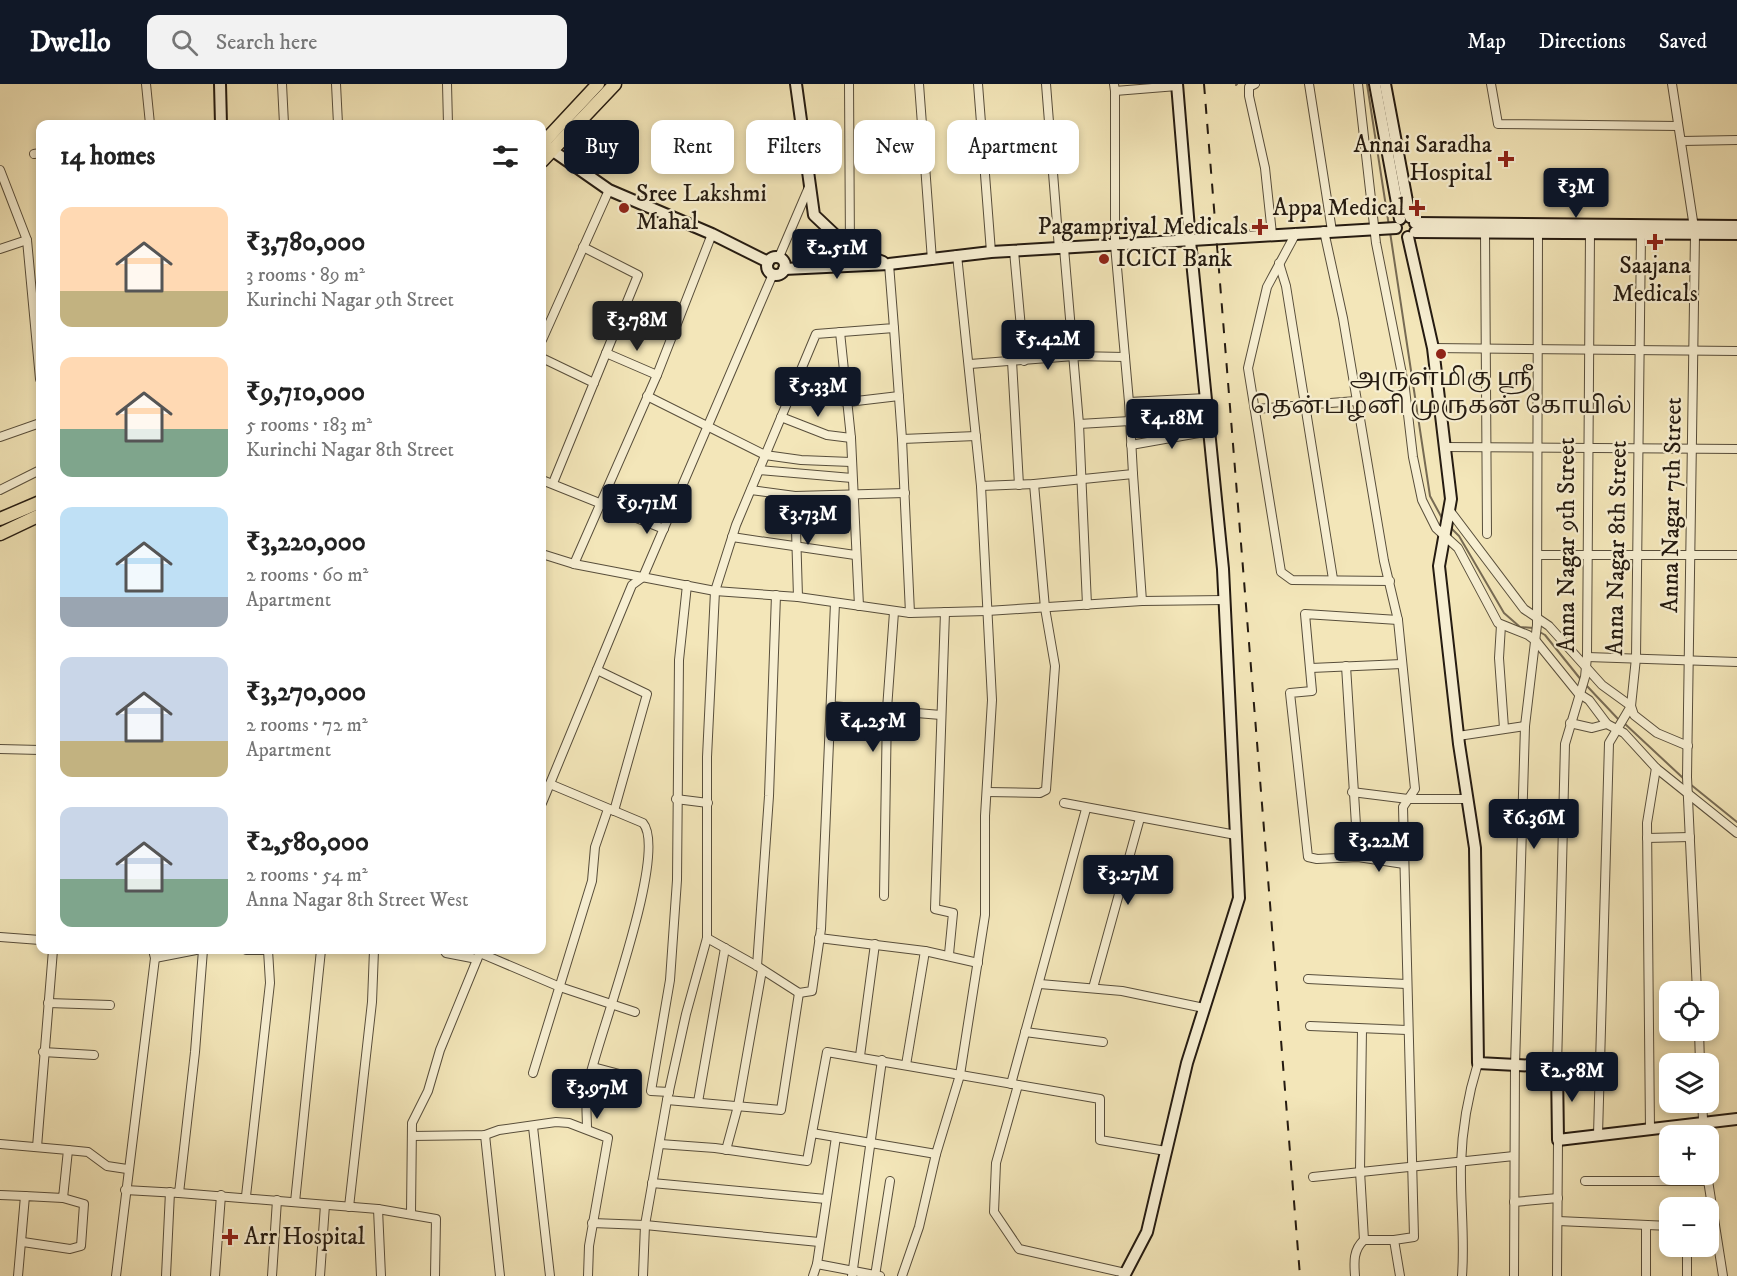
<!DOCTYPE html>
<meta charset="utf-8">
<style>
:root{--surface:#fff;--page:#f2f2f2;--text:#222;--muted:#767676;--accent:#111827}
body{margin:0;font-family:"IM FELL DW Pica","Noto Serif Tamil",serif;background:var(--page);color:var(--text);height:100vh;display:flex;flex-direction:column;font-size:22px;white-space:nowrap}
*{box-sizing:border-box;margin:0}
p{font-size:20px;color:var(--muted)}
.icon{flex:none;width:33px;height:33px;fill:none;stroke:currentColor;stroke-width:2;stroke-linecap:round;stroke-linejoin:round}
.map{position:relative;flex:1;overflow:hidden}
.drawer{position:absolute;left:36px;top:36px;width:510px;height:834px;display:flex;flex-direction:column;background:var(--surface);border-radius:12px;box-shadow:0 3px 9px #0003}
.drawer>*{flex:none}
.guide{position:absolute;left:564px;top:36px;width:570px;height:54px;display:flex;gap:12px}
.buttons{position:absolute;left:1659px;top:897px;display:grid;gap:12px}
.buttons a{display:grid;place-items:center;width:60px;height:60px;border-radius:12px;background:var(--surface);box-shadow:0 3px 9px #0003;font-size:30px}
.price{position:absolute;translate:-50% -51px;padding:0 14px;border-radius:6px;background:var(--accent);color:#fff;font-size:20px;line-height:39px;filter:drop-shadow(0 2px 3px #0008)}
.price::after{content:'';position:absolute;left:50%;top:36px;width:18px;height:14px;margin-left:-9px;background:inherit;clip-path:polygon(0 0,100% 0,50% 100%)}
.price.on{background:#222;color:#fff}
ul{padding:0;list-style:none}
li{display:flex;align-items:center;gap:18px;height:150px;padding:0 24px}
li span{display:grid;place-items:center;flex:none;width:168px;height:120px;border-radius:12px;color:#555}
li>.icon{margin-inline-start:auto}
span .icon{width:72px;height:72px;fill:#fffc;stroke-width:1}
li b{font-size:26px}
h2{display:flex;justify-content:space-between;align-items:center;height:72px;padding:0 24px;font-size:26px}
.tag{padding:0 21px;border-radius:12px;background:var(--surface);box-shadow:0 3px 9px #0003;font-size:21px;line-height:54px}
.tag.on{background:var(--accent);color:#fff}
header{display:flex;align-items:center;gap:36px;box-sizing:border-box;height:84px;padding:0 30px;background:var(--accent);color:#fff}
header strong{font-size:28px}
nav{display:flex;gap:33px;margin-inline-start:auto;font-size:21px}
.search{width:420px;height:54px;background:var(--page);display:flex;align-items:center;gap:15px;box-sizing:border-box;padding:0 21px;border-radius:12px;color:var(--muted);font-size:22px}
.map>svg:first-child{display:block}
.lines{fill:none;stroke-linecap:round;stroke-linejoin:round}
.stream{stroke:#776b54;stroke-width:2}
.street-casing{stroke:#584e3b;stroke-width:10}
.secondary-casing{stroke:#251b11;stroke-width:14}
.primary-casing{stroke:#251b11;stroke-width:15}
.street{stroke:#f7efd2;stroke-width:8}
.secondary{stroke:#f7efd2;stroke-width:10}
.primary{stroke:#f3e6b9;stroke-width:12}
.rail{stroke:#251b11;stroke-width:2;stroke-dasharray:10 10;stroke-linecap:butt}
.poi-dot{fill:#8f2418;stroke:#f7efd2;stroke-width:2}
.labels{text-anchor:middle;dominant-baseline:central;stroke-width:4.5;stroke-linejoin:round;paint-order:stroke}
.poi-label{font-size:24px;fill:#251b11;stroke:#f7efd2;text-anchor:end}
.street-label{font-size:24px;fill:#251b11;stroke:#f7efd2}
</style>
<header>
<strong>Dwello</strong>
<div class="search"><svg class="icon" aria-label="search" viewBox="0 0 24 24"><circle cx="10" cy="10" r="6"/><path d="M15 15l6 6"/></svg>Search here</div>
<nav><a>Map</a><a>Directions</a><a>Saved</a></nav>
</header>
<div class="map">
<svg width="1737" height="1192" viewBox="0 0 1737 1192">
<rect width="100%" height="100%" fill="#f3e6b9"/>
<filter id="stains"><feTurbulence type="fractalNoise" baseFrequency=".00333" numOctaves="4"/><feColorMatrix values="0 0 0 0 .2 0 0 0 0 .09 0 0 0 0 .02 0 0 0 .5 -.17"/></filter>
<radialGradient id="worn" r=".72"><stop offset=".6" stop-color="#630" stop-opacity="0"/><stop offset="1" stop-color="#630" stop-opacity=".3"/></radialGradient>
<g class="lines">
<g class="stream">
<path d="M1367,0L1389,142"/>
<path d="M1236,1L1237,0"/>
<path d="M1390,148L1430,412L1443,436"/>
<path d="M1451,444L1459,452L1504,529L1520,543L1534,544"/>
<path d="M1538,547L1545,551L1582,597"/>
<path d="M1586,601L1619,636"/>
<path d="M1624,639L1683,694"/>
<path d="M1690,700L1737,738"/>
</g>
<g class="street-casing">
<g id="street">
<path d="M146,0L150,40"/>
<path d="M282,0L284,40"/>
<path d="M336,0L338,40"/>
<path d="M447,0L448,40"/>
<path d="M849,0L850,165"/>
<path d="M919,0L932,176"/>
<path d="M978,0L991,168"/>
<path d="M1046,0L1059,165"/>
<path d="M1114,0L1115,7L1177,2"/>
<path d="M1255,0L1249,3V12L1265,84L1272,150"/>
<path d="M1309,0L1332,147"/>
<path d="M1358,0L1376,159L1405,305L1413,373L1422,416L1436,444L1458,464L1498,539L1528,551L1536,557L1578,609L1589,616L1607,640L1624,649L1656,684L1737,749"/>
<path d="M1491,0L1498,40L1678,42"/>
<path d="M1672,0L1695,150L1687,693L1697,908"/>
<path d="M1682,57L1737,56"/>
<path d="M34,70L40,69"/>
<path d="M0,86L27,156L40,295"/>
<path d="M1324,147L1343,234L1384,477L1398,536L1415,705L1403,723L1414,1153L1394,1156L1400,1192"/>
<path d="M1485,148L1487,450"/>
<path d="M1296,149L1267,203L1248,284L1281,488L1292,496L1390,497"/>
<path d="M1064,164L1079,340L1087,521"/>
<path d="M0,165L27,156"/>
<path d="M1014,167L1024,277"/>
<path d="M957,171L981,402L1034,400L1133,390L1129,318L1115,161V7"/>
<path d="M779,173L809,103"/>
<path d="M1279,179L1286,202L1333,495"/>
<path d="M894,244L902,355L910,529"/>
<path d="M840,248L851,354L859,522"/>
<path d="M542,256L609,106"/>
<path d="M1433,264L1737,267"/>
<path d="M606,269L657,291"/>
<path d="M542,274L594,299"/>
<path d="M1012,277L1019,401"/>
<path d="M970,280L1074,272L1125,273"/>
<path d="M791,310L848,318L899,312"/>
<path d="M647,312L765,371L801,376L851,378"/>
<path d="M1129,318L1206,314"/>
<path d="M1255,325L1356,317"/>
<path d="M781,333L827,351L851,354"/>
<path d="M1079,340L1130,337"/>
<path d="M0,353L40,339"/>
<path d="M902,355L976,352"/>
<path d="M1131,361L1210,347"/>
<path d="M1444,363L1737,365"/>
<path d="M759,386L852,394"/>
<path d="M1133,390L1142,517"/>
<path d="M542,396L664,445"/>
<path d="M553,399L638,191L583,163"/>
<path d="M0,406L40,386"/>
<path d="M751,406L795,412L905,409"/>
<path d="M795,412L798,513"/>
<path d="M1450,427L1524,525L1549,542L1602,601L1631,622L1634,631L1657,649L1688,662"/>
<path d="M732,453L855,471"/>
<path d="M542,470L574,480L715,507L798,513L910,529L987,527L1142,517L1225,516"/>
<path d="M1538,471H1737"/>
<path d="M574,480L657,291L712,150"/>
<path d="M945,528L935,825L953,829L949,870"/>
<path d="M1398,536L1305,530L1312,607L1290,609L1308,773L1317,775L1358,773L1404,780"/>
<path d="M1501,541L1499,574L1504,644"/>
<path d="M1587,573L1737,578"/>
<path d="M1346,582L1358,773"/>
<path d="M1311,584L1402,580"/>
<path d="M597,586L647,610L614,727"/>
<path d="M831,622L941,631"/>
<path d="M1570,639L1592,644L1607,640"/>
<path d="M1458,652L1525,642"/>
<path d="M0,665L40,666"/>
<path d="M550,700L643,739C669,769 597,955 588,1000C585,1014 587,1031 587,1045"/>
<path d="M987,708L1040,709L1046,706L1055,582L1045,524L1034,400"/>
<path d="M1352,708L1408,715H1467"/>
<path d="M676,715L708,719"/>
<path d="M542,719L632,501L643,493L773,190"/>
<path d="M1064,719L1236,751"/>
<path d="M1647,754L1690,753"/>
<path d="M884,812L887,625L894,528"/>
<path d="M0,853L40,856"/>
<path d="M707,854L757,882L799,909L812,907L821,845L835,519"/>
<path d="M819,854L925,867L978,879"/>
<path d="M246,866H268"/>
<path d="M444,866L446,869L477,875"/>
<path d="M480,869L560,903L635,928"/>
<path d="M155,874L196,866"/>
<path d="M757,882L769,712L776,511"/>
<path d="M1308,895L1406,900"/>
<path d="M1040,900L1122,907L1204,924"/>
<path d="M1093,904L1140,734"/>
<path d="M48,919L110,921"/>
<path d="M1310,942L1407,946"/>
<path d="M1362,945L1360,1087L1364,1156"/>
<path d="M1699,946L1700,980"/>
<path d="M1025,948L1103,958"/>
<path d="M43,968L94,971"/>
<path d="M860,972L875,860"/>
<path d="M906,981L925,867"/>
<path d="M593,983L627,992"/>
<path d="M1557,983L1565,660L1585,593L1587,573L1590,149"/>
<path d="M533,989L592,797L595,763L608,725"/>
<path d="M1011,1000L1086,725"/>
<path d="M1018,1001L996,1079L994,1128L1019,1165L1125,1189"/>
<path d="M669,1008L651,1007L670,896L677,796L679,576L687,501"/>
<path d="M667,1016L781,1026L799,909"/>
<path d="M698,1018L725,864"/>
<path d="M1702,1018L1704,1052"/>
<path d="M533,1043L550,1192"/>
<path d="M1650,1046L1647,739L1656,684"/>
<path d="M812,1049L827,968L1100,1015V1056L1166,1067"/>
<path d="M485,1051L500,1192"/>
<path d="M1598,1051L1609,659L1631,622L1636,574L1641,150"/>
<path d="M412,1052L485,1051L499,1046L556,1038L569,1039L608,1054L589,1162L588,1192"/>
<path d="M836,1053L817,1180L880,1192"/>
<path d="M0,1060L68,1066L63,1114L25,1112L18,1192"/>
<path d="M660,1060L715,1064L807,1077L812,1049L936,1070L960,991L985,831V732L992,616L981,402"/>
<path d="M37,1063L53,866"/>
<path d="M68,1066L88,1068L107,1082L127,1085"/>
<path d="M726,1066L738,1022L762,886"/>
<path d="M1707,1090L1723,1192"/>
<path d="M1313,1093L1514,1072"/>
<path d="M1585,1097H1708"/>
<path d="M652,1099L826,1115"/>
<path d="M125,1106L179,1109L195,968L203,866"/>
<path d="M179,1109L378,1125L436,1135L435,1192"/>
<path d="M0,1111L25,1112"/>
<path d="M246,1112L270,899L268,866"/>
<path d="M295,1118L321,866"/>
<path d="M1514,1118L1558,1114"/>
<path d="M349,1123L372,918L374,866"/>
<path d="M378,1125L381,1192"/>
<path d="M411,1129L412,1039L428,1007L440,966L481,866"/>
<path d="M1558,1137L1670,1142"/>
<path d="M592,1139L645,1141L819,1158"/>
<path d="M1646,1143V1192"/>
<path d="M23,1158L70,1165L81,1162L84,1120L63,1114"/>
<path d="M116,1192L155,874L153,866"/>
<path d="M166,1192L170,1108"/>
<path d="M215,1192L221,1111"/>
<path d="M272,1192L277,1116"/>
<path d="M320,1192L325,1121"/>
<path d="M643,1192L645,1141L667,1016L686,930L707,854V673L715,507L736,441L816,250L894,244L889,180"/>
<path d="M813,1192L817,1180"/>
<path d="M852,1192L882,976"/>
<path d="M875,1192L890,1097"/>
<path d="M902,1192L919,1143L936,1070"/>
<path d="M1355,1192C1354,1178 1353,1166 1364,1156H1394"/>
<path d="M1462,1192C1465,1154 1460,1117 1461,1080C1462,1046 1468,1011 1478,979"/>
<path d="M1514,1192L1515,982L1525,642L1537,541L1538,148"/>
<path d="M1557,1192L1558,1056"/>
<path d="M1687,1192V1162"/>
</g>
</g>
<g class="secondary-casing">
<g id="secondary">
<path d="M220,0L221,40"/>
<path d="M796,0L814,131L850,165L883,178"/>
<path d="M1375,0L1400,135"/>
<path d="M1385,0L1410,133"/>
<path d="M546,62L609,106L712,150L768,178"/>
<path d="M1415,139L1737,142"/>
<path d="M1415,148L1737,150"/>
<path d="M1408,153L1433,264L1451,415L1439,482L1459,660L1475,764L1478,979L1557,983L1558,1056L1737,1035"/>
<circle cx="776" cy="182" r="9"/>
<path d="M784,185L889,180L991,168L1396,144"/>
<path d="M1124,1192L1147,1148L1187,979L1239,814L1223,485L1190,157L1177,0"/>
</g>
</g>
<g class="primary-casing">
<g id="primary">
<path d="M542,60L598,0"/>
<path d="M542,77L615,0"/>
<path d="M0,435L40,418"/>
<path d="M0,450L40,431"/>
</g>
</g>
<use href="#street" class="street"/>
<use href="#secondary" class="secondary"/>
<use href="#primary" class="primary"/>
<path class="rail" d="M1204,0L1300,1192"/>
</g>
<g class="poi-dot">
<path d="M1503 66h6v6h6v6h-6v6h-6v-6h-6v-6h6z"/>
<circle cx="624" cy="124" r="6"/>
<path d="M1414 115h6v6h6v6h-6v6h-6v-6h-6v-6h6z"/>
<path d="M1257 134h6v6h6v6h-6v6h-6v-6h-6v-6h6z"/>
<path d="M1652 149h6v6h6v6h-6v6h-6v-6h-6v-6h6z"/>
<circle cx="1104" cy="175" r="6"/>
<circle cx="1441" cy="270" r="6"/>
<path d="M227 1144h6v6h6v6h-6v6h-6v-6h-6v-6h6z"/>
</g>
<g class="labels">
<g class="poi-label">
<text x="1492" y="61">Annai Saradha<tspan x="1492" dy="28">Hospital</tspan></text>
<text x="636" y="110" text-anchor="start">Sree Lakshmi<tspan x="636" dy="28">Mahal</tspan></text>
<text x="1405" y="124">Appa Medical</text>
<text x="1248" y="143">Pagampriyal Medicals</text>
<text x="1116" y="175" text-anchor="start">ICICI Bank</text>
<text x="1655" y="182" text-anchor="middle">Saajana<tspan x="1655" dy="28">Medicals</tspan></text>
<text x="1441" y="294" text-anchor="middle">அருள்மிகு ஶ்ரீ<tspan x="1441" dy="28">தென்பழனி முருகன் கோயில்</tspan></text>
<text x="244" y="1153" text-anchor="start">Arr Hospital</text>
</g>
<g class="street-label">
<text transform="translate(1672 421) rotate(-89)">Anna Nagar 7th Street</text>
<text transform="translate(1567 461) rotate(-90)">Anna Nagar 9th Street</text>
<text transform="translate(1617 464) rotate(-89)">Anna Nagar 8th Street</text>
</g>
</g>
<rect width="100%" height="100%" filter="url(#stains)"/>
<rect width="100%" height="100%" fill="url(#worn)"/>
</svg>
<div class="buttons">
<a><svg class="icon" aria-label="locate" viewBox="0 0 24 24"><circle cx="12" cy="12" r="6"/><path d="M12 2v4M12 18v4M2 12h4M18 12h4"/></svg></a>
<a><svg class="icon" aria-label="layers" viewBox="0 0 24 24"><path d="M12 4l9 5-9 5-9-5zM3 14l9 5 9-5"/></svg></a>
<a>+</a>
<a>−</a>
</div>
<b class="price" style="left:1576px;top:135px">₹3M</b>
<b class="price" style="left:837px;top:196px">₹2.51M</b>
<b class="price on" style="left:637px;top:268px">₹3.78M</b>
<b class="price" style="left:1048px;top:287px">₹5.42M</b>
<b class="price" style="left:818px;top:334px">₹5.33M</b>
<b class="price" style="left:1172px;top:366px">₹4.18M</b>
<b class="price" style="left:647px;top:451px">₹9.71M</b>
<b class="price" style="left:808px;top:462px">₹3.73M</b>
<b class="price" style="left:873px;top:669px">₹4.25M</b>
<b class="price" style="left:1534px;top:766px">₹6.36M</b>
<b class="price" style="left:1379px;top:789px">₹3.22M</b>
<b class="price" style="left:1128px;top:822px">₹3.27M</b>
<b class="price" style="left:1572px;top:1019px">₹2.58M</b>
<b class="price" style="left:597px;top:1036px">₹3.97M</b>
<div class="guide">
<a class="tag on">Buy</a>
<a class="tag">Rent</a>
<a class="tag">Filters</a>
<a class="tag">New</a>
<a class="tag">Apartment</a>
</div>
<section class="drawer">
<h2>14 homes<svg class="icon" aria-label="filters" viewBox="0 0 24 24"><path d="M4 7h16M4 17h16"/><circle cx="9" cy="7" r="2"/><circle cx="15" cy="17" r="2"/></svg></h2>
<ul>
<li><span style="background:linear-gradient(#ffd9b3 70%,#c2b280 0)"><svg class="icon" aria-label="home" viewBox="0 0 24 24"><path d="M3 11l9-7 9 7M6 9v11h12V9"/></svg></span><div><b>₹3,780,000</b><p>3 rooms · 89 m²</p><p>Kurinchi Nagar 9th Street</p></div></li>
<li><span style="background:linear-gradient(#ffd9b3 60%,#7fa58c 0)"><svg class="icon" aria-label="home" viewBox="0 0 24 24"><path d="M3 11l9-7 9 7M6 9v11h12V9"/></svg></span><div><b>₹9,710,000</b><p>5 rooms · 183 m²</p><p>Kurinchi Nagar 8th Street</p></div></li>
<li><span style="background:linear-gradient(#bfe0f5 75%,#9aa5b1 0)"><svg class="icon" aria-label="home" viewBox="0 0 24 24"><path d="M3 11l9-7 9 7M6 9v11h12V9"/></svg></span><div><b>₹3,220,000</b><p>2 rooms · 60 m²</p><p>Apartment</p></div></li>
<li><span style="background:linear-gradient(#c9d6e8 70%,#c2b280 0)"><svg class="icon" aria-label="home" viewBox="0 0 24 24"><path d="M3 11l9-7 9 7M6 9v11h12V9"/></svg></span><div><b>₹3,270,000</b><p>2 rooms · 72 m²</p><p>Apartment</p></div></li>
<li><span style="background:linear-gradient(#c9d6e8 60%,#7fa58c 0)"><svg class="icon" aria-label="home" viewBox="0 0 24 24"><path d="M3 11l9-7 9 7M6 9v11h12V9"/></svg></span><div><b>₹2,580,000</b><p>2 rooms · 54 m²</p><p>Anna Nagar 8th Street West</p></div></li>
</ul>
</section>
</div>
